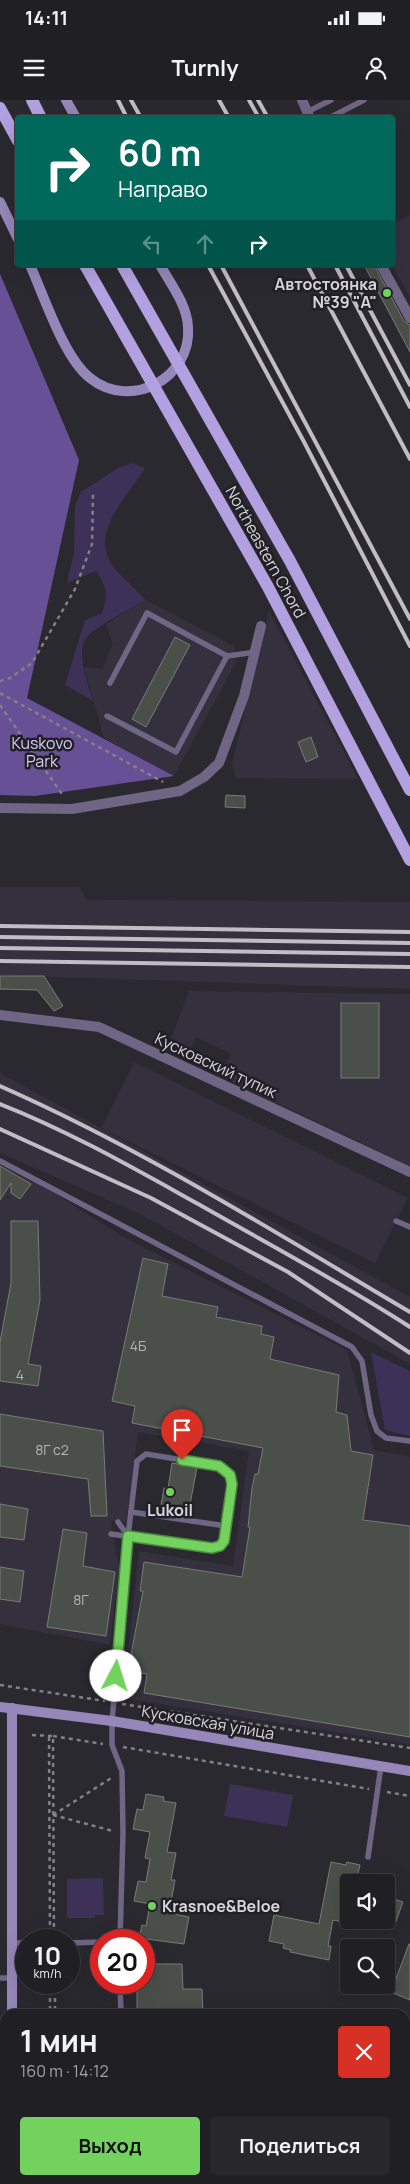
<!DOCTYPE html>
<html lang="ru">
<meta charset="utf-8">
<style>
body{margin:0;font-family:Manrope,sans-serif;background:#28272c;color:#f1f3f6;height:100vh;display:flex;flex-direction:column;font-size:19px;white-space:nowrap}
*{box-sizing:border-box;margin:0}
p{font-size:16px;color:#a2a2a6}
.icon{flex:none;width:28px;height:28px;fill:none;stroke:currentColor;stroke-width:2;stroke-linecap:round;stroke-linejoin:round}
.map{position:relative;flex:1;overflow:hidden}
.side{position:absolute;left:0px;top:1909px;width:410px;height:176px;display:flex;flex-direction:column;background:#201f24;border-radius:15px 15px 0 0;box-shadow:0 5px 20px #0002,0 0 0 1px #3d3d41}
.side>*{flex:none}
.top-card{position:absolute;left:15px;top:15px;width:380px;height:152px;border-radius:5px;box-shadow:0 5px 20px #0002,0 0 0 1px #3d3d41;background:#00695c;color:#fff;overflow:hidden}
.controls{position:absolute;left:340px;top:1774px;display:grid;gap:10px}
.controls a{display:grid;place-items:center;width:55px;height:55px;border-radius:5px;background:#201f24;box-shadow:0 5px 20px #0002,0 0 0 1px #3d3d41;font-size:25px}
.speed{position:absolute;left:15px;top:1829px;display:flex;gap:10px;font-size:25px;font-weight:700;text-align:center}
.speed>*{display:grid;place-content:center;width:65px;height:65px;border-radius:50%;background:#201f24;box-shadow:0 5px 20px #0002,0 0 0 1px #3d3d41;line-height:1}
.speed small{font-size:12px;font-weight:400}
.speed .limit{border:8px solid #d22;background:#fff;color:#111}
.pin{position:absolute;display:grid;place-items:center;width:42px;height:42px;color:#fff;margin:-51px -21px;border-radius:50% 50% 50% 0;rotate:-45deg;box-shadow:0 0 5px #0007}
.pin .icon{rotate:45deg}
.me{position:absolute;width:55px;margin:-28px;rotate:5deg;stroke-linejoin:round;filter:drop-shadow(0 0 4px #0008)}
.turn{display:flex;align-items:center;gap:18px;height:105px;padding:0 20px;font-size:22px}
.turn .icon{width:65px;height:65px;stroke-width:2.5}
.turn b{display:block;font-size:35px;line-height:42px}
.lanes{display:flex;align-items:center;height:48px;padding:0 20px;background:#0003;justify-content:center;gap:25px;direction:ltr}
.lanes .off{opacity:.35}
.round{display:grid;place-items:center;flex:none;width:52px;height:52px;border-radius:5px;background:#28272c}
.summary{display:flex;align-items:center;justify-content:space-between;height:85px;padding:0 20px}
h1{font-size:30px;font-weight:700;line-height:38px}
.cta{display:flex;gap:10px;margin-top:auto;padding:10px 20px}
.cta a{flex:1;height:58px;border-radius:5px;background:#72d25d;color:#111;font-size:20px;font-weight:700;line-height:58px;text-align:center}
.cta a+a{background:#28272c;color:#f1f3f6}
.status{display:flex;justify-content:space-between;align-items:center;height:35px;padding:0 25px;background:#201f24;direction:ltr}
.status svg{height:14px;fill:currentColor}
header{display:flex;justify-content:space-between;align-items:center;height:65px;padding:0 20px;background:#201f24;font-size:22px;font-weight:700}
.map>svg:first-child{display:block}
.built{fill:#34303d}
.green{fill:#3d3157}
.forest{fill:#675095}
.building{fill:#4a5049;stroke:#777d75}
.lines{fill:none;stroke-linecap:round;stroke-linejoin:round}
.path{stroke:#838187;stroke-width:2.5;stroke-dasharray:4 4;stroke-linecap:butt}
.lane{stroke:#6f6685;stroke-width:5.5}
.street{stroke:#6f6685;stroke-width:10}
.secondary{stroke:#9587b9;stroke-width:10}
.primary{stroke:#b3a0e1;stroke-width:12}
.rail{stroke:#c0bec4;stroke-width:4}
.primary-bridge{stroke:#b3a0e1;stroke-width:12}
.route-casing{stroke:#4a883c;stroke-width:12}
.route{stroke:#72d25d;stroke-width:9}
.poi-dot{fill:#72d25d;stroke:#212027;stroke-width:2}
.labels{text-anchor:middle;dominant-baseline:central;stroke-width:5;stroke-linejoin:round;paint-order:stroke}
.number-label{font-size:14px;fill:#b4b4b6}
.poi-label{font-size:16px;font-weight:bold;fill:#d8d6db;stroke:#212027;text-anchor:end}
.street-label{font-size:16px;fill:#d8d6db;stroke:#212027}
.park-label{font-size:16px;fill:#d6cbf3;stroke:#212027}
</style>
<div class="status"><b>14:11</b><svg viewBox="0 0 49 12"><path d="M0 12V9h3v3zM5 12V6h3v6zM10 12V3h3v9zM15 12V0h3v12zM26 1h20v11H26zM47 4h2v5h-2z"/></svg></div>
<header><svg class="icon" aria-label="menu" viewBox="0 0 24 24"><path d="M4 6h16M4 12h16M4 18h16"/></svg>Turnly<svg class="icon" aria-label="person" viewBox="0 0 24 24"><circle cx="12" cy="8" r="4"/><path d="M4 21q1-7 8-7t8 7"/></svg></header>
<div class="map">
<svg width="410" height="2084" viewBox="0 0 410 2084">
<rect width="100%" height="100%" fill="#2b2930"/>
<!-- built -->
<g class="built">
<polygon points="410,115 410,197 392,165 393,125"/>
<polygon points="146,500 234,546 236,562 174,676 104,638 84,567 102,569 113,544 106,524"/>
<polygon points="269,511 358,679 236,678 232,665"/>
<polygon points="0,787 79,787 87,800 410,802 410,889 0,875"/>
<polygon points="189,891 410,894 410,1066 220,976 231,954 196,937 186,958 167,950"/>
<polygon points="134,962 408,1098 375,1163 101,1028"/>
<polygon points="0,973 410,1197 410,1264 140,1114 0,1053"/>
<polygon points="0,1064 41,1085 125,1138 347,1250 374,1350 410,1357 410,1644 123,1598 139,1451 233,1466 249,1351 138,1332 126,1423 111,1421 119,1469 110,1545 0,1524"/>
</g>
<!-- green -->
<g class="green">
<path d="M132,363L145,368C130,394 93,427 109,460C116,473 136,489 146,500C133,508 86,530 83,544C79,562 88,583 93,601L65,585L85,520L102,513C108,494 107,487 96,471L67,483L74,453L75,406L81,392L118,368Z"/>
<polygon points="371,1252 410,1271 410,1336 385,1330"/>
<polygon points="230,1684 293,1695 287,1727 224,1716"/>
<polygon points="103,1778 104,1815 95,1815 95,1818 67,1818 67,1779"/>
</g>
<!-- forest -->
<polygon class="forest" points="0,174 79,360 27,598 174,676 35,696 0,695"/>
<!-- building -->
<g class="building">
<polygon points="364,165 374,165 404,221 410,225 410,252"/>
<polygon points="175,537 190,545 146,627 132,619"/>
<polygon points="311,637 318,657 306,662 298,642"/>
<polygon points="226,695 245,696 245,708 225,707"/>
<polygon points="0,876 44,876 63,906 54,911 37,890 0,889"/>
<rect x="341" y="903" width="38" height="75"/>
<polygon points="0,1066 31,1084 20,1099 11,1093 11,1083 0,1100"/>
<polygon points="11,1121 38,1121 40,1200 28,1264 41,1266 38,1286 0,1281 0,1242 11,1183"/>
<polygon points="143,1158 168,1164 162,1196 218,1207 216,1217 262,1226 261,1234 274,1237 270,1259 339,1275 336,1312 347,1315 351,1351 373,1355 363,1420 410,1426 410,1637 144,1593 147,1574 128,1571 143,1491 140,1491 144,1462 242,1477 250,1427 248,1427 252,1388 255,1374 258,1374 263,1348 132,1323 135,1306 112,1301"/>
<polygon points="0,1314 103,1331 107,1416 91,1416 88,1379 0,1366"/>
<polygon points="172,1363 197,1367 189,1410 161,1405 164,1388 168,1389"/>
<polygon points="0,1404 28,1409 24,1440 0,1437"/>
<polygon points="63,1429 87,1433 83,1466 115,1472 106,1536 47,1527"/>
<polygon points="0,1467 24,1471 20,1502 0,1499"/>
<polygon points="146,1694 164,1697 163,1701 176,1703 167,1752 176,1753 171,1780 175,1780 169,1813 189,1817 184,1844 139,1838 142,1825 146,1826 150,1804 134,1801 138,1781 146,1782 150,1759 145,1758 150,1732 133,1729 137,1709 143,1710"/>
<polygon points="331,1762 346,1765 347,1762 360,1765 356,1782 349,1782 349,1823 333,1820 328,1846 331,1846 329,1860 290,1852 291,1850 283,1848 284,1844 269,1841 274,1815 319,1824"/>
<polygon points="391,1798 403,1802 395,1824 386,1821 386,1811"/>
<polygon points="409,1844 410,1844 410,1900 391,1892"/>
<polygon points="144,1864 182,1864 183,1889 202,1889 203,1914 137,1914 137,1882 144,1882"/>
</g>
<g class="lines">
<!-- path -->
<g class="path">
<polyline points="0,581 10,578 32,563 75,489 92,444 93,394"/>
<polyline points="0,593 163,682"/>
<polyline points="0,605 64,697"/>
<polyline points="0,1585 105,1601"/>
<polyline points="122,1604 410,1648"/>
<polyline points="32,1635 53,1636 54,1840"/>
<polyline points="53,1636 103,1644"/>
<polyline points="49,1637 50,1840"/>
<polyline points="123,1647 369,1689"/>
<polyline points="387,1692 410,1696"/>
<polyline points="53,1715 113,1677"/>
<polyline points="53,1715 113,1731"/>
<polyline points="50,1882 50,1914"/>
<polyline points="55,1882 55,1914"/>
<polyline points="52,2080 52,2084"/>
<polyline points="56,2080 56,2084"/>
</g>
<!-- lane -->
<g class="lane">
<polyline points="307,12 331,0"/>
<polyline points="329,18 364,0"/>
<polyline points="110,583 147,513 227,556"/>
<polyline points="107,616 176,652 227,556 256,552"/>
<polyline points="0,1061 352,1247 362,1261 371,1315 377,1331 386,1338 410,1341"/>
<polyline points="396,1121 410,1127"/>
<polyline points="131,1412 226,1426"/>
<polyline points="118,1422 128,1436"/>
<path d="M111,1434L209,1448L220,1446C228,1438 234,1387 230,1375L219,1366L146,1354L137,1361L128,1436L112,1621V1645L122,1671L123,1733L120,1840"/>
<polyline points="368,1757 381,1666"/>
<polyline points="12,1843 26,1843"/>
<polyline points="69,1843 101,1842"/>
<polyline points="0,1878 12,1878"/>
<polyline points="120,1882 121,1914"/>
<polyline points="377,2080 390,2084"/>
<polyline points="121,2084 121,2080"/>
</g>
<!-- street -->
<g class="street">
<polyline points="302,0 310,18"/>
<polyline points="381,165 410,218"/>
<polyline points="0,708 72,709 180,691 204,677 219,663 244,596 261,526"/>
<polyline points="0,915 99,927 410,1072"/>
</g>
<!-- secondary -->
<g class="secondary">
<polyline points="66,0 76,18"/>
<polyline points="0,102 18,139"/>
<path d="M30,165C44,196 64,258 90,278C131,311 192,278 188,227C187,205 171,184 160,165"/>
<polyline points="0,1607 112,1621 410,1671"/>
<polyline points="12,1914 12,1608"/>
<polyline points="13,2080 13,2084"/>
</g>
<!-- primary -->
<g class="primary">
<polyline points="32,0 41,18"/>
<polyline points="0,8 18,41"/>
</g>
<!-- rail -->
<g class="rail">
<polyline points="118,0 127,18"/>
<polyline points="131,0 141,18"/>
<polyline points="219,0 229,18"/>
<polyline points="249,0 259,18"/>
<polyline points="258,0 268,18"/>
<polyline points="208,165 303,340 410,546"/>
<polyline points="221,165 410,519"/>
<polyline points="307,165 410,359"/>
<polyline points="335,165 410,307"/>
<polyline points="346,165 410,285"/>
<polyline points="0,826 410,832"/>
<polyline points="0,837 410,843"/>
<polyline points="0,848 410,854"/>
<polyline points="0,861 410,867"/>
<path d="M0,986C143,1049 276,1133 410,1212"/>
<path d="M0,1004C69,1031 135,1069 200,1105C270,1145 342,1183 410,1227"/>
<polyline points="0,1029 151,1098 288,1172 410,1253"/>
</g>
<!-- primary-bridge -->
<g class="primary-bridge">
<polyline points="85,165 268,487 410,760"/>
<polyline points="122,165 290,461 410,690"/>
</g>
</g>
<g class="lines">
<!-- route casing -->
<g class="route-casing">
<polyline id="route" points="116,1576 128,1436 212,1448 220,1446 224,1441 232,1384 230,1375 219,1366 182,1360"/>
</g>
<!-- route -->
<use href="#route" class="route"/>
</g>
<!-- markers -->
<g class="poi-dot">
<circle cx="387" cy="193" r="5"/>
<circle cx="170" cy="1392" r="5"/>
<circle cx="152" cy="1806" r="5"/>
</g>
<g class="labels">
<!-- number labels -->
<g class="number-label">
<text x="138" y="1245">4Б</text>
<text x="20" y="1274">4</text>
<text x="52" y="1349">8Г с2</text>
<text x="81" y="1499">8Г</text>
</g>
<!-- poi labels -->
<g class="poi-label">
<text x="377" y="184">Автостоянка<tspan x="377" dy="18">№39 "А"</tspan></text>
<text x="170" y="1410" text-anchor="middle">Lukoil</text>
<text x="162" y="1806" text-anchor="start">Krasnoe&amp;Beloe</text>
</g>
<!-- street labels -->
<g class="street-label">
<text transform="translate(266 452) rotate(61)">Northeastern Chord</text>
<text transform="translate(216 965) rotate(25)">Кусковский тупик</text>
<text transform="translate(208 1622) rotate(10)">Кусковская улица</text>
</g>
<!-- park labels -->
<g class="park-label">
<text x="42" y="643">Kuskovo<tspan x="42" dy="18">Park</tspan></text>
</g>
</g>
</svg>
<div class="controls">
<a><svg class="icon" aria-label="sound" viewBox="0 0 24 24"><path d="M4 9h4l5-4v14l-5-4H4zM17 9q2 3 0 6"/></svg></a>
<a><svg class="icon" aria-label="search" viewBox="0 0 24 24"><circle cx="10" cy="10" r="6"/><path d="M15 15l6 6"/></svg></a>
</div>
<div class="speed"><div>10<small>km/h</small></div><div class="limit">20</div></div>
<div class="pin" style="left:182px;top:1360px;background:#d93025"><svg class="icon" aria-label="arrive" viewBox="0 0 24 24"><path d="M6 21V4h12l-3 4 3 4H6"/></svg></div>
<svg class="me" style="left:116px;top:1576px" viewBox="-20 -20 40 40"><circle r="19" fill="#fff"/><path d="M0-13L10 11 0 6-10 11z" fill="#72d25d"/></svg>
<div class="top-card">
<div class="turn"><svg class="icon" aria-label="right" viewBox="0 0 24 24"><path d="M7 20v-9h11M14 6l5 5-5 5"/></svg><div><b>60 m</b>Направо</div></div>
<div class="lanes"><svg class="icon off" aria-label="left" viewBox="0 0 24 24"><path d="M17 20v-9H6M10 6l-5 5 5 5"/></svg><svg class="icon off" aria-label="ahead" viewBox="0 0 24 24"><path d="M12 20V5M6 11l6-6 6 6"/></svg><svg class="icon" aria-label="right" viewBox="0 0 24 24"><path d="M7 20v-9h11M14 6l5 5-5 5"/></svg></div>
</div>
<section class="side">
<div class="summary"><div><h1>1 мин</h1><p>160 m · 14:12</p></div><a class="round" style="background:#d93025;color:#fff"><svg class="icon" aria-label="close" viewBox="0 0 24 24"><path d="M6 6l12 12M18 6L6 18"/></svg></a></div>
<div class="cta"><a>Выход</a><a>Поделиться</a></div>
</section>
</div>
